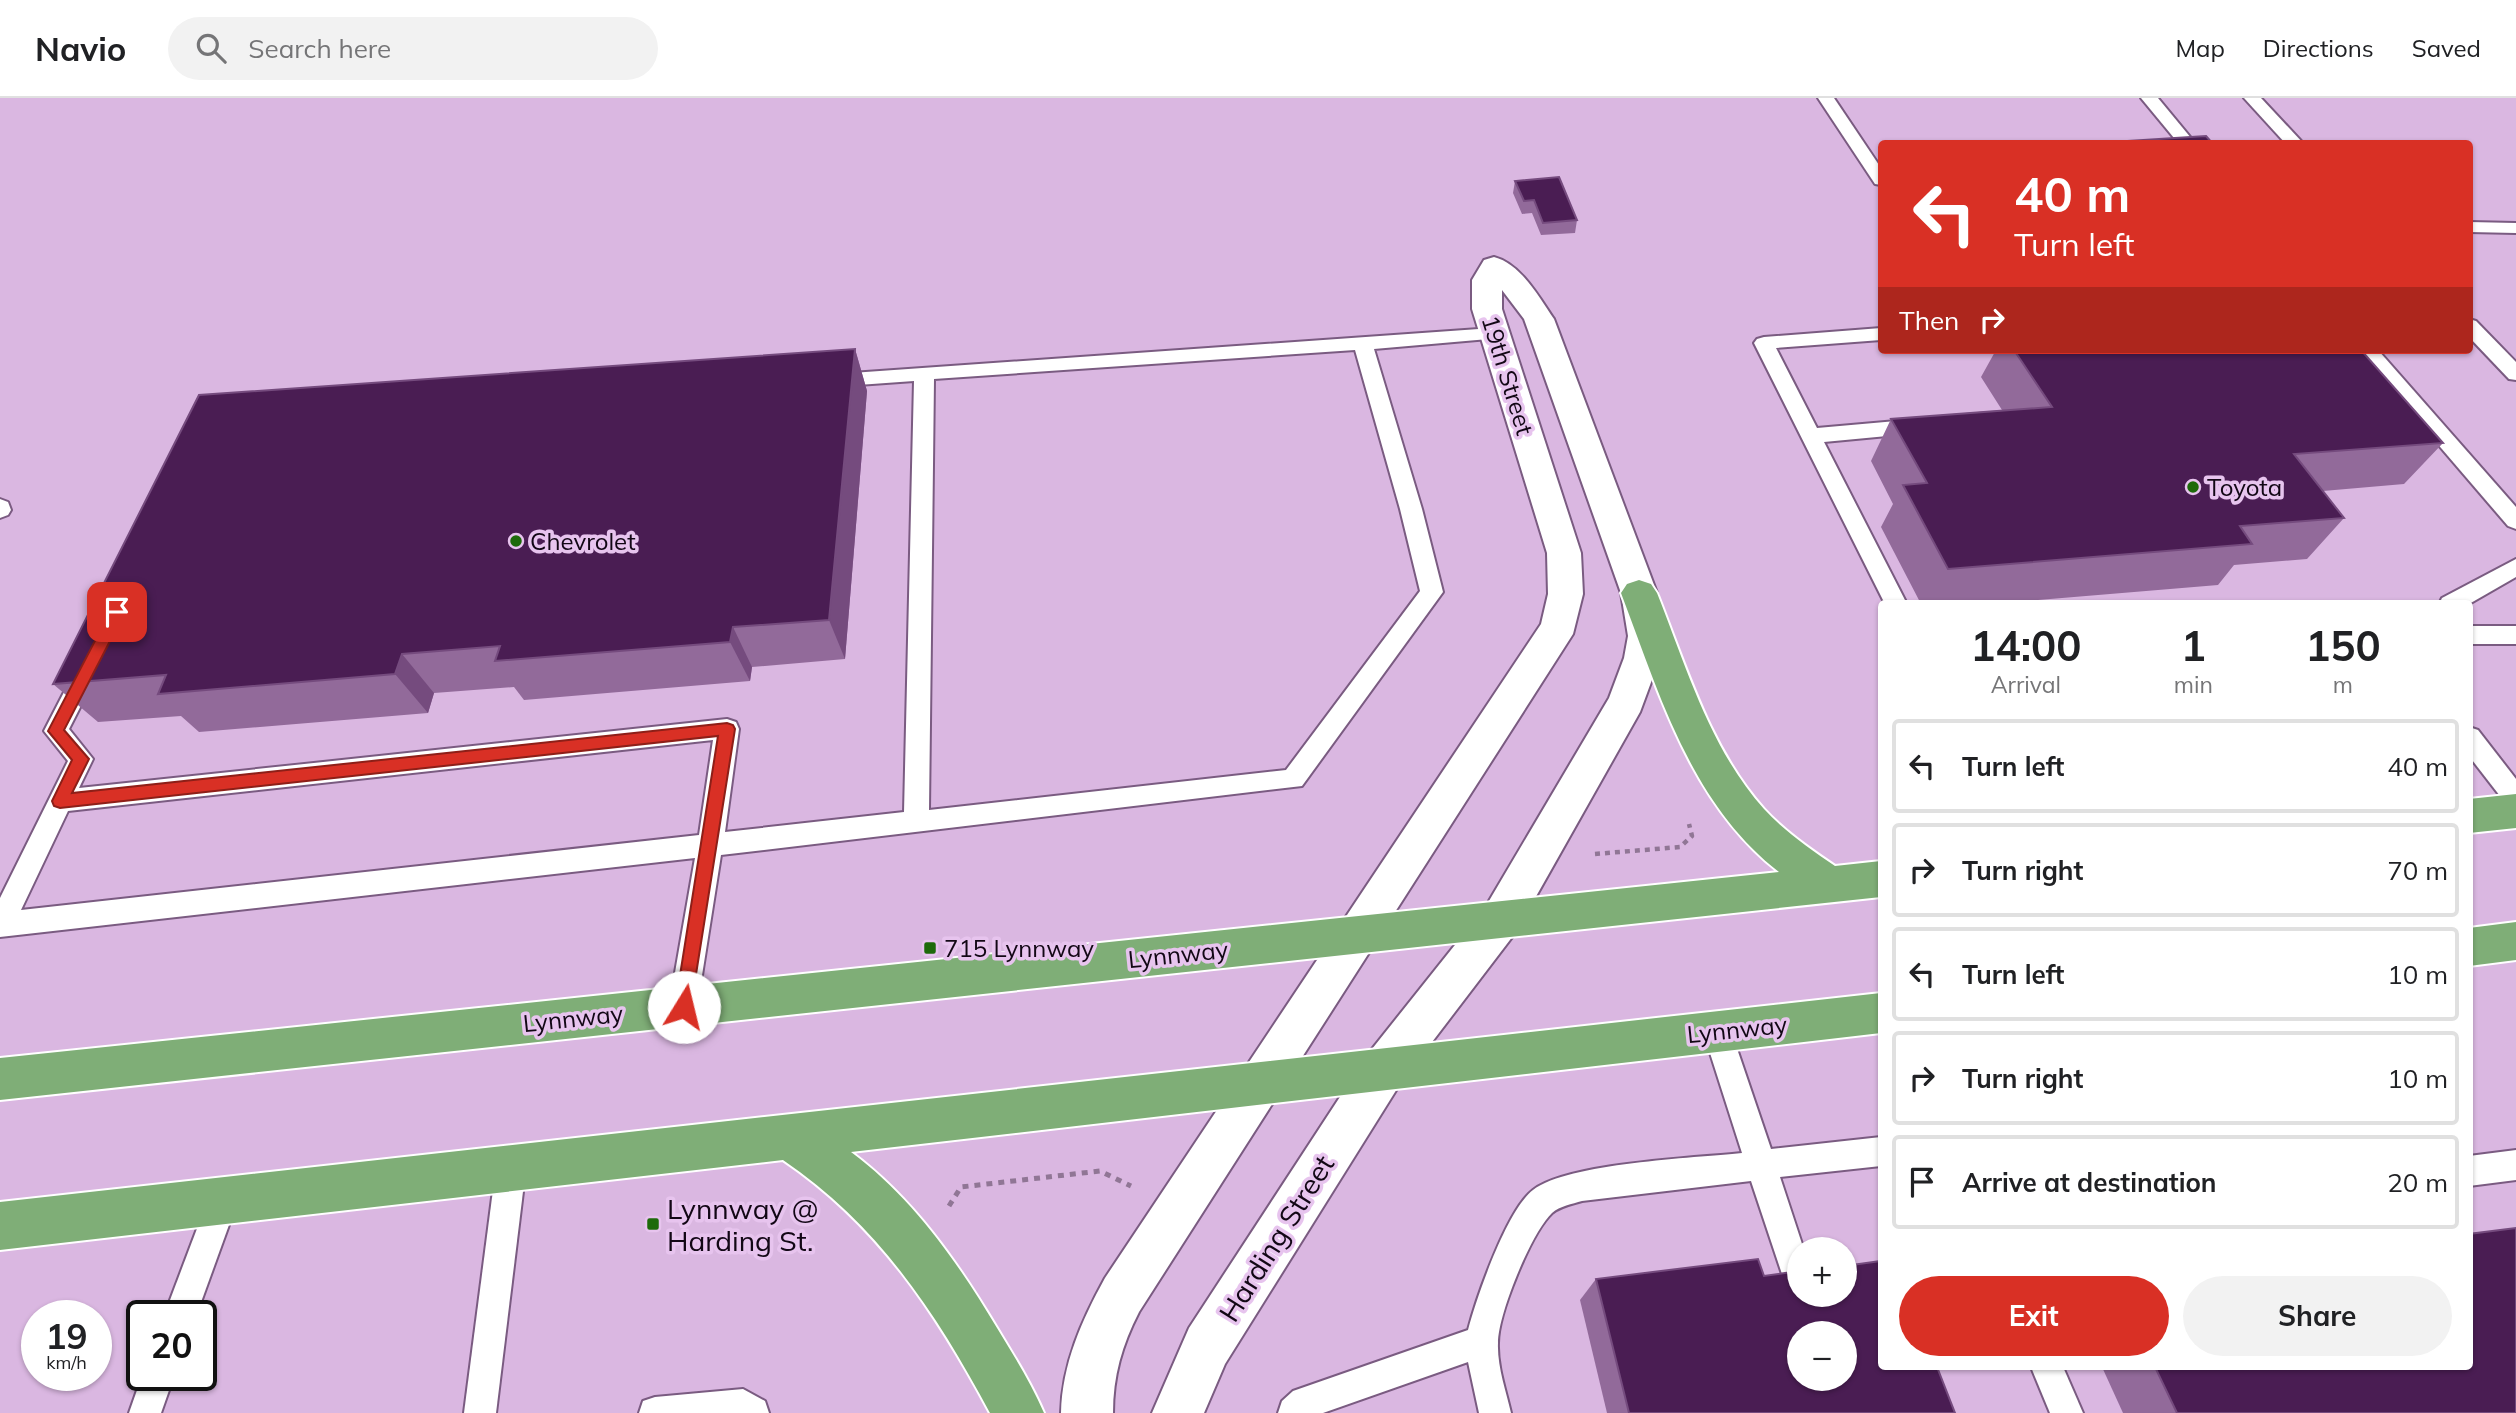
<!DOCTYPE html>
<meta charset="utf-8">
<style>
body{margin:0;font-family:Mulish,sans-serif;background:#f2f2f2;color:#202124;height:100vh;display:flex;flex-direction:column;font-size:26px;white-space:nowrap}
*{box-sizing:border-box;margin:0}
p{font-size:23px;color:#757577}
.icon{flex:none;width:38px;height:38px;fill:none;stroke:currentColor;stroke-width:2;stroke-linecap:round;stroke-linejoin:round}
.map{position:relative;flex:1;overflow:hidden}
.details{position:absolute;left:1878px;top:502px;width:595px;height:770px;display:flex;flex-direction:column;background:#fff;border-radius:7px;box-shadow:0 2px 5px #0004}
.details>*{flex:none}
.hud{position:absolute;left:1878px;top:42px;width:595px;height:214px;border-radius:7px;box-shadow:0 2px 5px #0004;background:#d93025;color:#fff;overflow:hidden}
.fabs{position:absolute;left:1787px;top:1139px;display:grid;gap:14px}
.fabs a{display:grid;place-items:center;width:70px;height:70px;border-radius:50%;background:#fff;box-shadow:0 2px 5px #0004;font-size:35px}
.speed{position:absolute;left:21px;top:1202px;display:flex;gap:14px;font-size:35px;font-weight:700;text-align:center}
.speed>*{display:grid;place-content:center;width:91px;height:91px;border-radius:50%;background:#fff;box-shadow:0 2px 5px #0004;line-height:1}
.speed small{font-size:18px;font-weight:400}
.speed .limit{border:4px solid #111;border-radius:10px;background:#fff;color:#111}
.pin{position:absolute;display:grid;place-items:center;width:60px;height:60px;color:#fff;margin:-30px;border-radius:14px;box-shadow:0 4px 10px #0006}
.me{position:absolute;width:77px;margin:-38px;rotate:9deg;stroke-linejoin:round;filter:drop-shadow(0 0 5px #0008)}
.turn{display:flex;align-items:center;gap:24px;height:147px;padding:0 21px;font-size:32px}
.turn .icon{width:91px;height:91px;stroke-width:2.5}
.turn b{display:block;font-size:49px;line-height:60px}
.then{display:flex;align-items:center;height:66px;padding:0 21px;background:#0003;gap:14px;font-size:26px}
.eta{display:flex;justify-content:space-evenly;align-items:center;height:119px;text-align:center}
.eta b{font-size:42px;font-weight:700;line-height:49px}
.primary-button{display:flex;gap:14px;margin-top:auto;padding:14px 21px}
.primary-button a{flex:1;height:80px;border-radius:42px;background:#d93025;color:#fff;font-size:28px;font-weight:700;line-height:80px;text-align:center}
.primary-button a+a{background:#f2f2f2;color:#202124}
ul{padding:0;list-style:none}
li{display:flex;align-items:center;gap:21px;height:94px;margin:0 14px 10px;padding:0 7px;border:4px solid #e0e0e0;border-radius:7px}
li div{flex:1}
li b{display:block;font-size:26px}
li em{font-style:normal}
header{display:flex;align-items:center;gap:42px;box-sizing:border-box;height:98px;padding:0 35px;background:#fff;border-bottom:2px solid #e0e0e0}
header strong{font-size:33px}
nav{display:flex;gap:38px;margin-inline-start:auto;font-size:24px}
.search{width:490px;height:63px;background:#f2f2f2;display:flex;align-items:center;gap:18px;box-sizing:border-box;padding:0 24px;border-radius:38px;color:#757577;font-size:26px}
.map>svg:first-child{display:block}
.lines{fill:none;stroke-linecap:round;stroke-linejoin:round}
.lane-casing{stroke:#7a5b81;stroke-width:4}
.street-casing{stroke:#7a5b81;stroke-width:4}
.highway-casing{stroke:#fff;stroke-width:4}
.path-far1{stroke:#907695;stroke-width:4.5;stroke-dasharray:5 5;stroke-linecap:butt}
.path{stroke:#907695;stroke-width:5;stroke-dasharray:6 6;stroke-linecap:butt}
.lane{fill:#fff;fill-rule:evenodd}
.street{fill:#fff;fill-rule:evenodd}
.highway{fill:#7fae77;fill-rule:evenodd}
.wall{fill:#926a9a}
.shaded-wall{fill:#754b7e}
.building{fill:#4a1d53;stroke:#754b7e;stroke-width:2;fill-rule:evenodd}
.route{fill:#d93025;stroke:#8d1f18;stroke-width:2}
.poi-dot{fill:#1d6a0a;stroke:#e7c4ee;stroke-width:2.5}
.labels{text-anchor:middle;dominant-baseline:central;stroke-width:7;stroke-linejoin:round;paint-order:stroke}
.street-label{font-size:24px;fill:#120715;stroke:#e7c4ee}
.poi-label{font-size:24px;fill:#120715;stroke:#e7c4ee;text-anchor:start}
.near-poi-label{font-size:28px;fill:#120715;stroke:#e7c4ee;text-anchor:start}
.near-street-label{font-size:28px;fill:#120715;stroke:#e7c4ee}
</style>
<header>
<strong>Navio</strong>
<div class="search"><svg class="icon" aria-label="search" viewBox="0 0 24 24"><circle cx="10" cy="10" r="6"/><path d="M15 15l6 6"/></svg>Search here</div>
<nav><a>Map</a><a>Directions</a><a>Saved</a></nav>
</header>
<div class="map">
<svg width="2516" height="1315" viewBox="0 0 2516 1315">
<rect width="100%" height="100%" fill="#dab7e1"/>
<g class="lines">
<!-- lane casing -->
<g class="lane-casing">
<g id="lane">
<polygon points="1818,0 1834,0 1881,70 1881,87 1875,86"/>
<polygon points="2141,0 2158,0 2196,46 2179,46"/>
<polygon points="2244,0 2261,0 2304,46 2286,46"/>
<polygon points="2469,124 2516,125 2516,135 2469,134"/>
<polygon points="2469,221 2476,223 2516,264 2516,282 2509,281 2469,239"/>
<path d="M1493,230L1500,232L1503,236L1500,240L1374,251L1422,411L1443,494L1302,688L721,757L697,909L693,918L683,922L673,918L669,909L695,760L0,839V800L68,663L44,633L78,567L86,565L94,567L98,574L69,631L93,661L79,690L727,621L736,624L739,631L725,734L904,714L914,283L830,289L823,287L820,282L823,277ZM1355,252L1400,411L1420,493L1286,672L929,712L934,281ZM713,642L699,737L21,812L68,713Z"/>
<polygon points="1881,230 1881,242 1776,250 1817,330 1919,321 1926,323 1929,328 1926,333 1919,335 1824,344 1907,506 1885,506 1754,245 1757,241 1764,239"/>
<polygon points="2357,252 2378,252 2516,409 2516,431 2508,428"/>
<polygon points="0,401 8,404 11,412 8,417 0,420"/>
<polygon points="2516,461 2516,479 2469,506 2439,506 2442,500"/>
<rect x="2469" y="528" width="47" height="18"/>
<polygon points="2469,629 2478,632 2516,681 2516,710 2507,707 2469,658"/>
<path d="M1717,920L1727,924L1731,933L1771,1051L1881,1039V1068L1780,1079L1804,1152H1799V1197H1803L1799,1199L1788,1194L1751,1083L1582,1103C1572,1106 1560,1108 1552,1115C1531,1135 1498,1216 1498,1245C1497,1268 1506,1293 1511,1315H1479L1468,1264L1323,1315H1278L1282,1303L1293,1293L1468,1232C1477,1198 1507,1112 1533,1092C1568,1065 1694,1060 1742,1055L1703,933L1707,924Z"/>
<polygon points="2516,1052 2516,1082 2469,1088 2469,1058"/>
<polygon points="511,1054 521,1059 526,1069 496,1315 464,1315 496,1069 501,1059"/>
<polygon points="223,1087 234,1091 238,1102 196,1218 164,1218 212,1091"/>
<polygon points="2031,1269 2063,1269 2083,1315 2050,1315"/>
<polygon points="142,1278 174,1278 161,1315 129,1315"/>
<polygon points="743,1291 765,1303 769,1315 639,1315 643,1303 655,1299"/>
</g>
</g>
<!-- street casing -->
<g class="street-casing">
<path id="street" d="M1494,159C1521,166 1539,199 1554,221L1657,495L1664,538L1660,560L1640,614L1516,834L1400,986L1225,1266L1204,1315H1152L1189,1230L1368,956L1486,808L1609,600L1624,560L1628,538L1621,495L1524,221L1502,192V211L1581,455L1583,496L1573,536L1139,1214C1122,1247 1113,1278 1113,1315H1061C1062,1266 1082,1222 1105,1180L1541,526L1548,496L1547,455L1472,211V182L1484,162Z"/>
</g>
<!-- highway casing -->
<g class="highway-casing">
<g id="highway">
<path d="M1639,482L1651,486L1657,495C1686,568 1710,651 1764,711C1784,733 1810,751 1835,768L1881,763V799L0,1002V960L1779,774C1691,706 1659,595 1621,495L1627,486Z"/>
<polygon points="2516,696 2516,730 2469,735 2469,701"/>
<polygon points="2516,824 2516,862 2469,868 2469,830"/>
<path d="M1881,895V935L851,1054C913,1100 958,1165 997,1230C1014,1258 1031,1285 1044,1315H990C937,1216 878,1126 783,1062L0,1152V1104Z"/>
</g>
</g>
<!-- path-far1 -->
<polyline class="path-far1" points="1595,756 1680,749 1692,738 1689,726"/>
<!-- path -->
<polyline class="path" points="949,1108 961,1089 1100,1073 1131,1088"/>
<!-- lane -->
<use href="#lane" class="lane"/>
<!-- street -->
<use href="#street" class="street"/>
<!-- highway -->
<use href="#highway" class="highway"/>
</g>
<!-- wall -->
<g class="wall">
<polygon points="1515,83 1577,122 1575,135 1541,137 1532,115 1522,116 1513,95"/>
<polygon points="855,251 867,293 845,561 752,569 750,583 524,602 514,589 434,595 428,615 199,634 181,618 98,624 53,586"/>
<polygon points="1996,252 2361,252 2443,345 2404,386 2323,393 2344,420 2307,461 2234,467 2218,487 1989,506 1921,506 1881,429 1893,406 1871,363 1891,321 2002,312 1981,279"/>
<polygon points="1764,1178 1955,1315 1607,1315 1580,1202 1596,1181"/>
<polygon points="2102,1269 2469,1269 2516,1315 2123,1315"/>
</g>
<!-- shaded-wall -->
<g class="shaded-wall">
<polygon points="855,251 867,293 845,561 829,522"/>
<polygon points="733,529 752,569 750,583 730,544"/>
<polygon points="402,556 434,595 428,615 395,576"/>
</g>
<!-- building -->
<g class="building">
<polygon points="2206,38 2213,46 2080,46"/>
<polygon points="1559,79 1577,122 1543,125 1534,102 1524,103 1515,83"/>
<polygon points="855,251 829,522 733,529 730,544 495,563 500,548 402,556 395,576 158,596 166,577 53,586 199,297"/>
<polygon points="2014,252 2361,252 2443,345 2294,356 2344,420 2240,428 2252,446 1948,471 1903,387 1927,385 1891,321 2052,309"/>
<polygon points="2516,1130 2516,1315 2177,1315 2155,1269 2469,1269 2469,1136"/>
<path d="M1758,1161L1764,1178L1799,1173V1197H1844V1168L1881,1163V1269H1937L1955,1315H1629L1596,1181ZM1799,1236H1844V1281H1799Z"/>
</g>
<!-- route -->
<polygon class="route" points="117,508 125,514 64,632 89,661 72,695 727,625 733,627 735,631 690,914 684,917 677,914 675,909 718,638 60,710 54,708 52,703 72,662 48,633 112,510"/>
<!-- markers -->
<g class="poi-dot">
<circle cx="2193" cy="389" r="7"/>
<circle cx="516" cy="443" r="7"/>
<rect x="923" y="843" width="14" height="14" rx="3.5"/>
<rect x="646" y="1119" width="14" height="14" rx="3.5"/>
</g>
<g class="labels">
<!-- street labels -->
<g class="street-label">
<text transform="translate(1508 277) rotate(73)">19th Street</text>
<text transform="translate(1178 856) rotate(-6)">Lynnway</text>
<text transform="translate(573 920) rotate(-6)">Lynnway</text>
<text transform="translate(1737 931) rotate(-6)">Lynnway</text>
</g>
<!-- poi labels -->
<g class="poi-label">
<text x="2207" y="389">Toyota</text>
<text x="530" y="443">Chevrolet</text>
<text x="944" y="850">715 Lynnway</text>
</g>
<!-- near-poi labels -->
<g class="near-poi-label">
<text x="667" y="1110">Lynnway @<tspan x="667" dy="32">Harding St.</tspan></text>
</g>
<!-- near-street labels -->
<g class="near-street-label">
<text transform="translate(1276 1140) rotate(-58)">Harding Street</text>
</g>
</g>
</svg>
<div class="fabs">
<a>+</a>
<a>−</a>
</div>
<div class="speed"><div>19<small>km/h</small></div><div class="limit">20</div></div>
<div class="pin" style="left:117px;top:514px;background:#d93025"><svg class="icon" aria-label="arrive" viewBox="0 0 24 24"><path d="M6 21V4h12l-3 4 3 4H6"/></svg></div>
<svg class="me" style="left:684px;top:909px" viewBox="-20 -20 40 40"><circle r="19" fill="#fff"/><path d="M0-13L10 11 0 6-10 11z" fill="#d93025"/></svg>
<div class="hud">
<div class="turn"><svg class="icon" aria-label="left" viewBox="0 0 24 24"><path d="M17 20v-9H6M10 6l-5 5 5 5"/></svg><div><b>40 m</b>Turn left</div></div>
<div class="then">Then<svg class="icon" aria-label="right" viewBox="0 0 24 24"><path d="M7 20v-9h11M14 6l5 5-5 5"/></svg></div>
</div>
<section class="details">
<div class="eta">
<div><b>14:00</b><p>Arrival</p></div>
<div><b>1</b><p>min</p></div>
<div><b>150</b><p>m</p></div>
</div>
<ul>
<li><svg class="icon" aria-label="left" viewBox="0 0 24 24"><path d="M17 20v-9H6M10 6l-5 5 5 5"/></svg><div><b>Turn left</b></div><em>40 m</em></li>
<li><svg class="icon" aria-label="right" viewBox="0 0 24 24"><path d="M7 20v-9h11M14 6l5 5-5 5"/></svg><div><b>Turn right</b></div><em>70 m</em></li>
<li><svg class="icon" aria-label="left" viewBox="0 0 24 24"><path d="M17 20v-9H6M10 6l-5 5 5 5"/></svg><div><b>Turn left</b></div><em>10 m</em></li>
<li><svg class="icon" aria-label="right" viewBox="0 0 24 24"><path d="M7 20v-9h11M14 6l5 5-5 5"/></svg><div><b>Turn right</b></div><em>10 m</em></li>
<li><svg class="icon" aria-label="arrive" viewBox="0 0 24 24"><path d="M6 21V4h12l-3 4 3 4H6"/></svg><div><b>Arrive at destination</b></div><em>20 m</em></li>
</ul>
<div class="primary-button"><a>Exit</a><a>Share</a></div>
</section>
</div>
